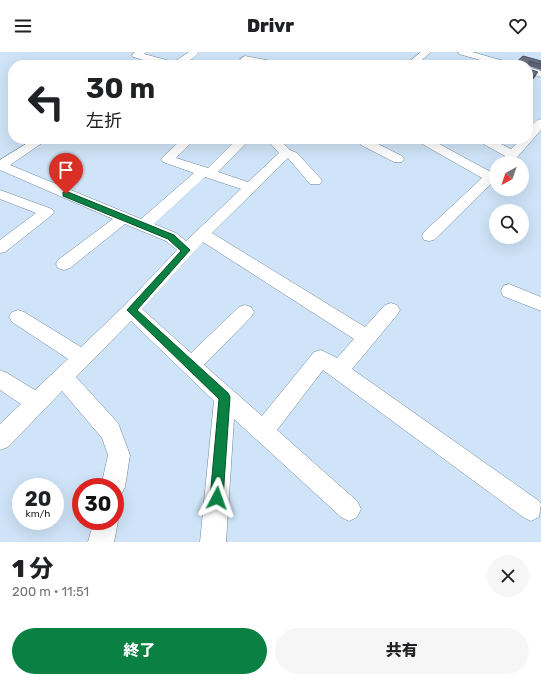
<!DOCTYPE html>
<html lang="ja">
<meta charset="utf-8">
<style>
body{margin:0;font-family:Rubik,"Noto Sans JP",sans-serif;background:#f6f6f6;color:#202124;height:100vh;display:flex;flex-direction:column;font-size:15px;white-space:nowrap}
*{box-sizing:border-box;margin:0}
p{font-size:13px;color:#757577}
.icon{flex:none;width:22px;height:22px;fill:none;stroke:currentColor;stroke-width:2;stroke-linecap:round;stroke-linejoin:round}
.map{position:relative;height:490px;overflow:hidden}
.side{display:flex;flex-direction:column;background:#fff;flex:1}
.side>*{flex:none}
.top-card{position:absolute;left:8px;top:8px;width:525px;height:84px;border-radius:16px;box-shadow:0 4px 16px #0002;background:#fff;color:#202124;overflow:hidden}
.needle{width:26px;rotate:220deg}
.fabs{position:absolute;left:489px;top:104px;display:grid;gap:8px}
.fabs a{display:grid;place-items:center;width:40px;height:40px;border-radius:50%;background:#fff;box-shadow:0 4px 16px #0002;font-size:20px}
.speed{position:absolute;left:12px;top:426px;display:flex;gap:8px;font-size:20px;font-weight:700;text-align:center}
.speed>*{display:grid;place-content:center;width:52px;height:52px;border-radius:50%;background:#fff;box-shadow:0 4px 16px #0002;line-height:1}
.speed small{font-size:10px;font-weight:400}
.speed .limit{border:6px solid #d22;background:#fff;color:#111}
.pin{position:absolute;display:grid;place-items:center;width:34px;height:34px;color:#fff;margin:-41px -17px;border-radius:50% 50% 50% 0;rotate:-45deg;box-shadow:0 0 4px #0007}
.pin .icon{rotate:45deg}
.me{position:absolute;width:44px;margin:-22px;rotate:4deg;stroke-linejoin:round;filter:drop-shadow(0 0 3px #0008)}
.turn{display:flex;align-items:center;gap:14px;height:84px;padding:0 12px;font-size:18px}
.turn .icon{width:52px;height:52px;stroke-width:2.5}
.turn b{display:block;font-size:28px;line-height:34px}
.round{display:grid;place-items:center;flex:none;width:42px;height:42px;border-radius:21px;background:#f6f6f6}
.summary{display:flex;align-items:center;justify-content:space-between;height:68px;padding:0 12px}
h1{font-size:24px;font-weight:800;line-height:30px}
.primary-button{display:flex;gap:8px;margin-top:auto;padding:8px 12px}
.primary-button a{flex:1;height:46px;border-radius:24px;background:#0b8043;color:#fff;font-size:16px;font-weight:800;line-height:46px;text-align:center}
.primary-button a+a{background:#f6f6f6;color:#202124}
header{display:flex;justify-content:space-between;align-items:center;height:52px;padding:0 12px;background:#fff;font-size:18px;font-weight:800}
.map>svg:first-child{display:block}
.lines{fill:none;stroke-linecap:round;stroke-linejoin:round}
.minor-casing{stroke:#728697;stroke-width:1}
.minor{fill:#fff;fill-rule:evenodd}
.wall{fill:#5e6275}
.shaded-wall{fill:#4c505f}
.building{fill:#6d7288;stroke:#4c505f}
.route{fill:#0b8043;stroke:#07532c}
</style>
<header><svg class="icon" aria-label="menu" viewBox="0 0 24 24"><path d="M4 6h16M4 12h16M4 18h16"/></svg>Drivr<svg class="icon" aria-label="heart" viewBox="0 0 24 24"><path d="M12 20l-8-8c-3-5 5-10 8-4 3-6 11-1 8 4z"/></svg></header>
<div class="map">
<svg width="541" height="490" viewBox="0 0 541 490">
<rect width="100%" height="100%" fill="#cfe4f8"/>
<g class="lines">
<!-- minor casing -->
<g class="minor-casing">
<g id="minor">
<path d="M135,0H146L144,2L174,10L189,0H199C181,22 156,11 133,5L132,3Z"/>
<polygon points="421,0 431,0 416,13 405,13"/>
<polygon points="458,0 472,0 511,11 513,13 498,13 459,2"/>
<polygon points="245,4 277,10 282,13 262,13 242,9 240,7"/>
<polygon points="528,15 541,19 541,25 528,21"/>
<path d="M541,67V78L512,111H499L505,104L478,89L476,87H491L511,97L521,87H528C528,79 532,69 541,67Z"/>
<path d="M34,87H48L10,113L141,167L194,121L163,110L161,107L182,87H195L176,106L208,116L237,87H250L218,120L248,130L279,101L266,87H279L290,98L297,101L320,126L322,129L320,132H310L288,106L212,181L365,275L385,253L391,251L397,253L400,258L397,263L352,317L539,449L541,452L539,465L531,469L523,465L323,318L277,378L357,449L361,457L357,465L349,469L341,465L234,367L226,490H200L214,349L131,269L76,325L118,371L130,403L125,435L121,443L115,446V435H101L108,403L102,386L62,339L8,395L0,398V372L21,352L0,338V318L7,321L35,338L68,307L12,270L9,265L12,260L18,258L24,260L81,295L125,253L177,198L166,189L125,172L70,216L64,218L58,216L56,212L58,208L113,167L0,118V108ZM205,125L241,137L186,189L176,181L154,172ZM203,190L354,287L337,306L321,298L314,300L262,364L204,313L251,265L254,260L251,255L245,253L239,255L191,301L142,257Z"/>
<polygon points="362,87 377,87 374,90 402,104 404,107 402,110 394,110 361,93 359,90"/>
<polygon points="415,87 430,87 489,119 496,115 496,126 495,128 434,188 429,189 424,188 422,184 424,180 482,126 417,89"/>
<polygon points="0,138 52,157 54,160 52,163 5,200 0,201 0,188 36,161 0,147"/>
<polygon points="509,232 541,245 541,259 503,244 501,239 503,234"/>
<polygon points="115,461 118,469 114,490 88,490 94,469 115,469"/>
</g>
</g>
<!-- minor -->
<use href="#minor" class="minor"/>
</g>
<!-- wall -->
<polygon class="wall" points="523,4 541,9 541,18 529,14 529,17 535,25 528,33"/>
<!-- shaded-wall -->
<polygon class="shaded-wall" points="538,20 535,25 528,33 528,30"/>
<!-- building -->
<polygon class="building" points="523,4 541,9 541,12 529,9 529,17 538,20 528,30 528,13 513,13"/>
<!-- route -->
<polygon class="route" points="63,140 68,140 174,183 190,198 137,258 228,341 230,345 223,446 221,451 217,453 212,451 210,446 219,347 127,258 181,199 168,187 63,144"/>
</svg>
<div class="fabs">
<a><svg class="needle" viewBox="-14 -14 28 28"><path d="M0-13l5 13h-10z" fill="#e53935"/><path d="M0 13l5-13h-10z" fill="#757577"/></svg></a>
<a><svg class="icon" aria-label="search" viewBox="0 0 24 24"><circle cx="10" cy="10" r="6"/><path d="M15 15l6 6"/></svg></a>
</div>
<div class="speed"><div>20<small>km/h</small></div><div class="limit">30</div></div>
<div class="pin" style="left:66px;top:142px;background:#d93025"><svg class="icon" aria-label="arrive" viewBox="0 0 24 24"><path d="M6 21V4h12l-3 4 3 4H6"/></svg></div>
<svg class="me" style="left:217px;top:446px" viewBox="-20 -20 40 40"><path d="M0-17L14 15 0 8-14 15z" fill="#0b8043" stroke="#fff" stroke-width="4"/></svg>
<div class="top-card">
<div class="turn"><svg class="icon" aria-label="left" viewBox="0 0 24 24"><path d="M17 20v-9H6M10 6l-5 5 5 5"/></svg><div><b>30 m</b>左折</div></div>
</div>
</div>
<section class="side">
<div class="summary"><div><h1>1 分</h1><p>200 m · 11:51</p></div><a class="round"><svg class="icon" aria-label="close" viewBox="0 0 24 24"><path d="M6 6l12 12M18 6L6 18"/></svg></a></div>
<div class="primary-button"><a>終了</a><a>共有</a></div>
</section>
